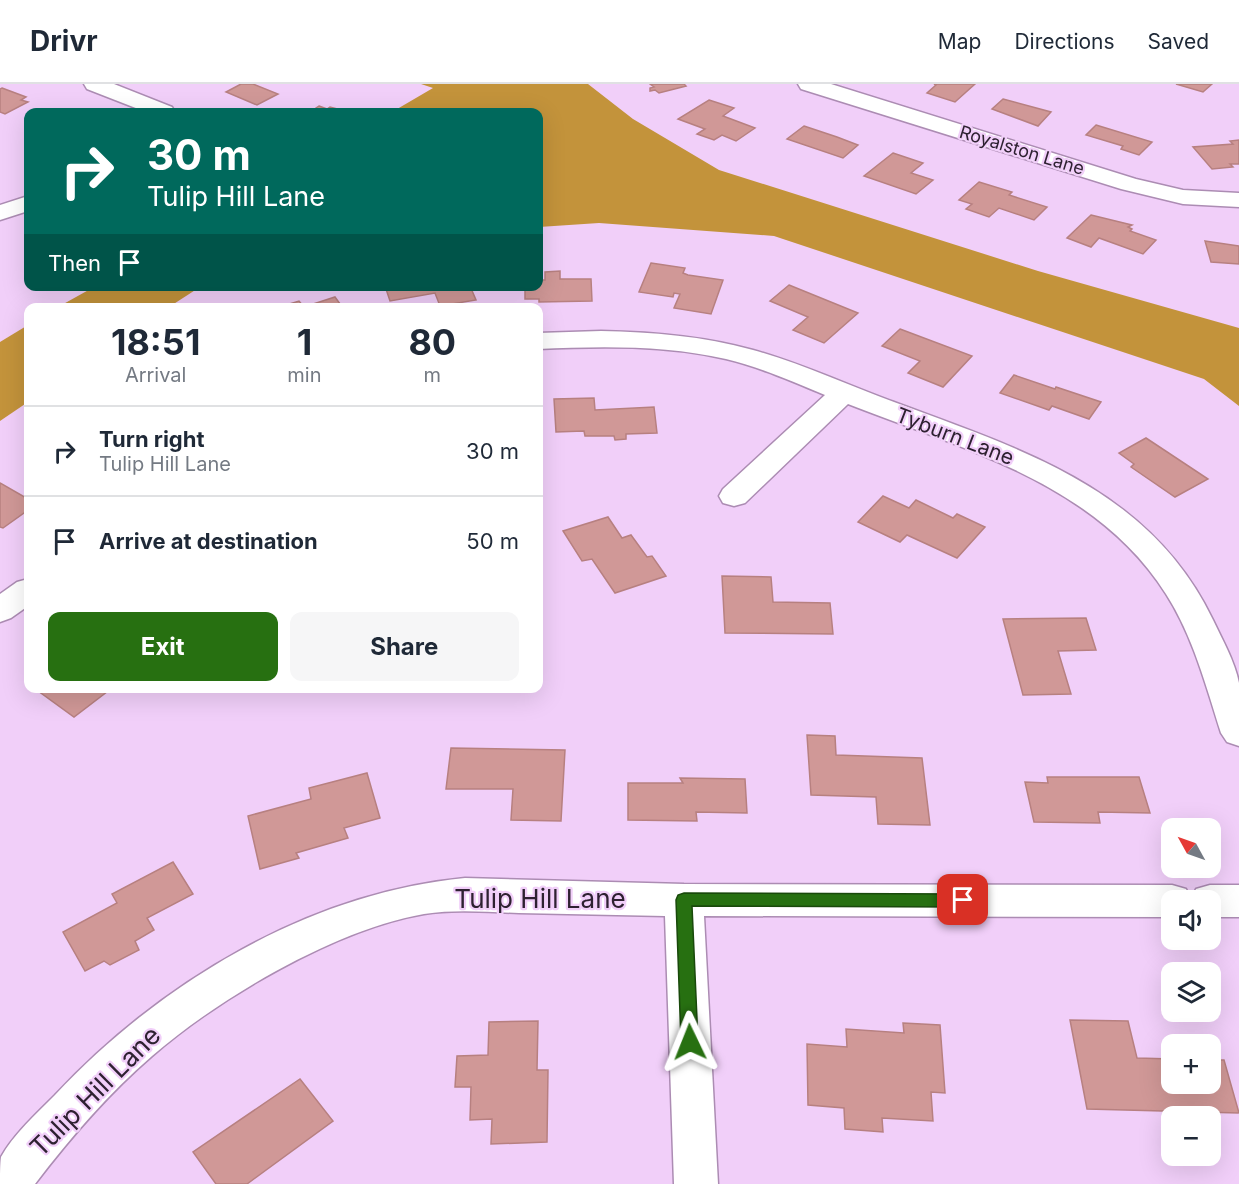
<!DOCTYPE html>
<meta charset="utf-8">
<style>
body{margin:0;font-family:Inter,sans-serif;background:#f6f6f7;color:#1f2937;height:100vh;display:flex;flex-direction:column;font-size:22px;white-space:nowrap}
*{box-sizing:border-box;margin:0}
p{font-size:20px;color:#747a83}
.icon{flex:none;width:33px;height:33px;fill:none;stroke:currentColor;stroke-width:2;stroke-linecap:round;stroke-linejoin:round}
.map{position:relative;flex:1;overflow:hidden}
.drawer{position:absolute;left:24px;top:219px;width:519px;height:390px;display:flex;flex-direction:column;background:#fff;border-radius:12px;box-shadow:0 6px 24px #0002}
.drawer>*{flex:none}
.banner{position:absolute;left:24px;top:24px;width:519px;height:183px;border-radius:12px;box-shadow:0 6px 24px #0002;background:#00695c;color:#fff;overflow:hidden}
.needle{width:39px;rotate:310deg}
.tools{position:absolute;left:1161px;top:734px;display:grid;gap:12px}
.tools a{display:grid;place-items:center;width:60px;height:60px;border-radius:12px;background:#fff;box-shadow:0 6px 24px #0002;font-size:30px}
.pin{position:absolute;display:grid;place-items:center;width:51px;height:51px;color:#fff;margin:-26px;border-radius:12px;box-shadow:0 3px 9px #0006}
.me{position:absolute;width:66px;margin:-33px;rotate:358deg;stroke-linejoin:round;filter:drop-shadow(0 0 4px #0008)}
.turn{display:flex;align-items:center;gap:21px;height:126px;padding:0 24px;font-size:27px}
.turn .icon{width:78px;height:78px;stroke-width:2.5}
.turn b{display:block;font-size:42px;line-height:51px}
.then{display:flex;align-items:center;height:57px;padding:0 24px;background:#0003;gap:12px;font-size:22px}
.eta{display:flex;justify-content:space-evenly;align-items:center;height:102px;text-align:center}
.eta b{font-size:36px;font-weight:700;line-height:42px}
.button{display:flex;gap:12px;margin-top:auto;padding:12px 24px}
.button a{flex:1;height:69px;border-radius:12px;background:#277011;color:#fff;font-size:24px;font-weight:700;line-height:69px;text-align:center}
.button a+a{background:#f6f6f7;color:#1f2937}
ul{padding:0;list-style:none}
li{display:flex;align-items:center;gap:18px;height:90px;padding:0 24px;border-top:2px solid #e0e1e3}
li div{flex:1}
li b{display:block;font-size:22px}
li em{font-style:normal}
header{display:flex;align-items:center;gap:36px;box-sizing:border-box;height:84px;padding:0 30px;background:#fff;border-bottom:2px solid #e0e1e3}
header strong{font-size:28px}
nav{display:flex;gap:33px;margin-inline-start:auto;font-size:21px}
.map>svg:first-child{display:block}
.forest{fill:#c3933b}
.building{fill:#d09897;stroke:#b78080;stroke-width:1.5}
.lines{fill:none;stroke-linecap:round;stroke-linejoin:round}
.minor-casing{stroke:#ac8cb3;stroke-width:3}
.minor{fill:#fff;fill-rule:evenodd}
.route{fill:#277011;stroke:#19490b;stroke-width:1.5}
.labels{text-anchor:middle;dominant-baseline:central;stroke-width:4.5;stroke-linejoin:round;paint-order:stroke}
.far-street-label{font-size:18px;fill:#2e2131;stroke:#f1cff9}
.street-label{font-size:21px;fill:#2e2131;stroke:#f1cff9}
.near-street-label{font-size:26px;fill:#2e2131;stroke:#f1cff9}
</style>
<header>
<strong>Drivr</strong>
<nav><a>Map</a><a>Directions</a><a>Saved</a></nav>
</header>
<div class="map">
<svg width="1239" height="1100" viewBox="0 0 1239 1100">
<rect width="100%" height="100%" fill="#f1cff9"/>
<!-- forest -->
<g class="forest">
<polygon points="421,0 588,0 633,35 719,86 1038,187 1239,244 1239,322 1204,295 774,152 599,139 539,143 538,28 392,28 433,4"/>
<polygon points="94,203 94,202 200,203 169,223 58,223"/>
<polygon points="28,241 28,318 0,337 0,258"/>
</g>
<!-- building -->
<g class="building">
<polygon points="241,0 253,0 278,10 257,21 226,8"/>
<polygon points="650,0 684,0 686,2 659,9 655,6 650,7 650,4 654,3"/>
<polygon points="934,0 975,0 955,18 927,9 936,1"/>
<polygon points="1176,0 1212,0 1203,8"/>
<polygon points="2,4 26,13 21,16 28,18 5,30 0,28 0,5"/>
<polygon points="1003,15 1051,28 1038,42 992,25"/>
<polygon points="709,16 734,24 723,32 755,44 736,57 722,51 714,56 697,50 705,45 678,35"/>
<polygon points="319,22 327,25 330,23 349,28 310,28"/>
<polygon points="1096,41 1152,58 1139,71 1121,65 1123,62 1086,51"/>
<polygon points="804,42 837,53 858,61 843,74 787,55"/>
<polygon points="1239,56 1239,80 1230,80 1233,83 1212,85 1193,63 1233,60 1230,57"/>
<polygon points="893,69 923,79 911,89 933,96 916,110 864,92"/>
<polygon points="979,98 1012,108 1009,111 1047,123 1034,136 999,124 989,133 966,125 972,120 959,116"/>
<polygon points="1091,131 1132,141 1128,143 1132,145 1130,147 1156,156 1143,170 1099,154 1091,163 1067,154"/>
<polygon points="1205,157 1239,162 1239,180 1211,178"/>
<polygon points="651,179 685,184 683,189 688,191 723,196 711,230 674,224 680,210 674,209 673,213 639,208"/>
<polygon points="560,187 560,195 591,195 592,217 539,218 539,215 525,215 525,202 538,202 538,196 545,196 545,188"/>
<polygon points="789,201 858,229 824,259 793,246 808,233 770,217"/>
<polygon points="385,202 470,202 476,216 440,222 435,209 390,217"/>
<polygon points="335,213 343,224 276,224 299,217 304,223"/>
<polygon points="900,245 972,272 943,303 908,289 920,277 882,262"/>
<polygon points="1014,291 1055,305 1056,303 1101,318 1089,335 1052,322 1049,326 1000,309"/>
<polygon points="594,314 595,326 654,323 657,349 626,350 626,355 615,356 614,352 585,352 584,347 556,348 554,315"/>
<polygon points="1146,354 1208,395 1175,413 1131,383 1134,380 1119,369"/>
<polygon points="0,399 28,415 28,426 3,444 0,443"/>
<polygon points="883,412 909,424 916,416 953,434 957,430 985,443 957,474 907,451 900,458 858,438"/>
<polygon points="608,433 622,454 631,451 647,473 652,472 666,492 615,509 592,475 582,477 563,447"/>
<polygon points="722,492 771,493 773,518 830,519 833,550 725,549"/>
<polygon points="1086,534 1096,566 1058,567 1071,610 1023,611 1003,535"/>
<polygon points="34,604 112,604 74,633"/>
<polygon points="807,651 835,652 836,671 922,674 930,741 878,740 876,713 811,711"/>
<polygon points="451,664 565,666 561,737 511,736 513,705 446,705"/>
<polygon points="367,689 380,734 344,744 348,754 296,769 299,774 260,785 248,732 311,715 309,704"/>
<polygon points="1047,693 1139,693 1150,729 1098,728 1100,739 1034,738 1025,698 1048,699"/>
<polygon points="680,694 745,695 747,729 696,728 697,737 628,736 628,699 683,699"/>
<polygon points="173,778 193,810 147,834 154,846 135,857 139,866 110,881 104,877 85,887 63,848 117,819 112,810"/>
<polygon points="1070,936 1128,937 1137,974 1172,975 1172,999 1210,999 1210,976 1224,976 1239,1029 1087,1025"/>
<polygon points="538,937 537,986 548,986 547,1058 491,1060 492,1035 470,1036 471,1003 455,1003 457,972 488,971 489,938"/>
<polygon points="903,939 940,941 945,1009 931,1008 933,1037 882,1034 883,1048 845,1045 844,1024 808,1021 807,960 847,963 846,945 904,949"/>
<polygon points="300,995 333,1037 247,1100 216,1100 193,1068"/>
</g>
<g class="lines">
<!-- minor casing -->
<g class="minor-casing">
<g id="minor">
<polygon points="84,0 114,0 172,23 175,28 146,28 87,5"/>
<polygon points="798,0 831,0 1136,95 1183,106 1239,109 1239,123 1183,120 1121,105 801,5"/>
<polygon points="28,112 28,127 0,136 0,121"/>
<path d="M601,247C653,248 703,252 753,266C801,279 847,301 894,318C1020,365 1150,404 1213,536C1222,555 1235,578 1239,599C1239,618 1239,642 1239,662L1227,658L1221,649C1206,602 1193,552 1166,510C1096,399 963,365 848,320L745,419L734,422L723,419L719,412L723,405L825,311C793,298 760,283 726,275C665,261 601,262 538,265V249Z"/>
<polygon points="28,495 28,522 11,534 0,538 0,510 17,498"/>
<path d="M465,794L684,800L1172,801L1186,805L1191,816H1172V833L704,832L718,1100H674L665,832C617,831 568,830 519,829C487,828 456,825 424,830C336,845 219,914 152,972C108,1010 70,1054 35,1100H0C0,1092 0,1080 1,1073C13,1051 37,1029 55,1011C161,898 309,809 465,794Z"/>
<polygon points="1210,801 1239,801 1239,833 1210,833 1210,816 1191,816 1196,805"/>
</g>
</g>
<!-- minor -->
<use href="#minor" class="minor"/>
</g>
<!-- route -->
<polygon class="route" points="684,809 963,810 968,812 971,816 968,821 963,823 692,822 698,958 696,963 690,966 684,963 681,958 676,816 678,811"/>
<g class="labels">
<!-- far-street labels -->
<g class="far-street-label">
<text transform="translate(1022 66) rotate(17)">Royalston Lane</text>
</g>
<!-- street labels -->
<g class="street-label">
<text transform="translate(955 352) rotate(21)">Tyburn Lane</text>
</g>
<!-- near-street labels -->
<g class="near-street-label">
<text x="540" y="814">Tulip Hill Lane</text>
<text transform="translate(95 1007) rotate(-45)">Tulip Hill Lane</text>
</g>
</g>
</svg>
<div class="tools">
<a><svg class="needle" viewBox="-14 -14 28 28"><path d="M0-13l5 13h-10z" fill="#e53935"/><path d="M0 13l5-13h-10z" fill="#747a83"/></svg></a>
<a><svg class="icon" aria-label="sound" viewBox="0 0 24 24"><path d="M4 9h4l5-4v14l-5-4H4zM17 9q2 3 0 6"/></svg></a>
<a><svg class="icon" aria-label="layers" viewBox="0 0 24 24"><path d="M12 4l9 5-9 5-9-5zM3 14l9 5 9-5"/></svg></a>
<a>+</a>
<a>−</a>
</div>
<div class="pin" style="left:963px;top:816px;background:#d93025"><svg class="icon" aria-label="arrive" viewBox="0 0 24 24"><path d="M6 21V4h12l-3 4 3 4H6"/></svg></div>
<svg class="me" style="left:690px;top:958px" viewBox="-20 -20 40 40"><path d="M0-17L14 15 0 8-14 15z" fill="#277011" stroke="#fff" stroke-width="4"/></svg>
<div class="banner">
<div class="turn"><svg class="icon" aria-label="right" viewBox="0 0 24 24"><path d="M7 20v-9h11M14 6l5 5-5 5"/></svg><div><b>30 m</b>Tulip Hill Lane</div></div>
<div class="then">Then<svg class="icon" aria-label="arrive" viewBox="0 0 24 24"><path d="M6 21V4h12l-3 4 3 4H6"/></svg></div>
</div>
<section class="drawer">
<div class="eta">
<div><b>18:51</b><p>Arrival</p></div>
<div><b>1</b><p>min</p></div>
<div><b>80</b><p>m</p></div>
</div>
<ul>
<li><svg class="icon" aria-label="right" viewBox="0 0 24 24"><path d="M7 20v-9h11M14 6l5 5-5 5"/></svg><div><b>Turn right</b><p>Tulip Hill Lane</p></div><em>30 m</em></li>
<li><svg class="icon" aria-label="arrive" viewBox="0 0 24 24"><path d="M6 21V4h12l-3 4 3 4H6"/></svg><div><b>Arrive at destination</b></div><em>50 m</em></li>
</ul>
<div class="button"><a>Exit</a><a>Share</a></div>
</section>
</div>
